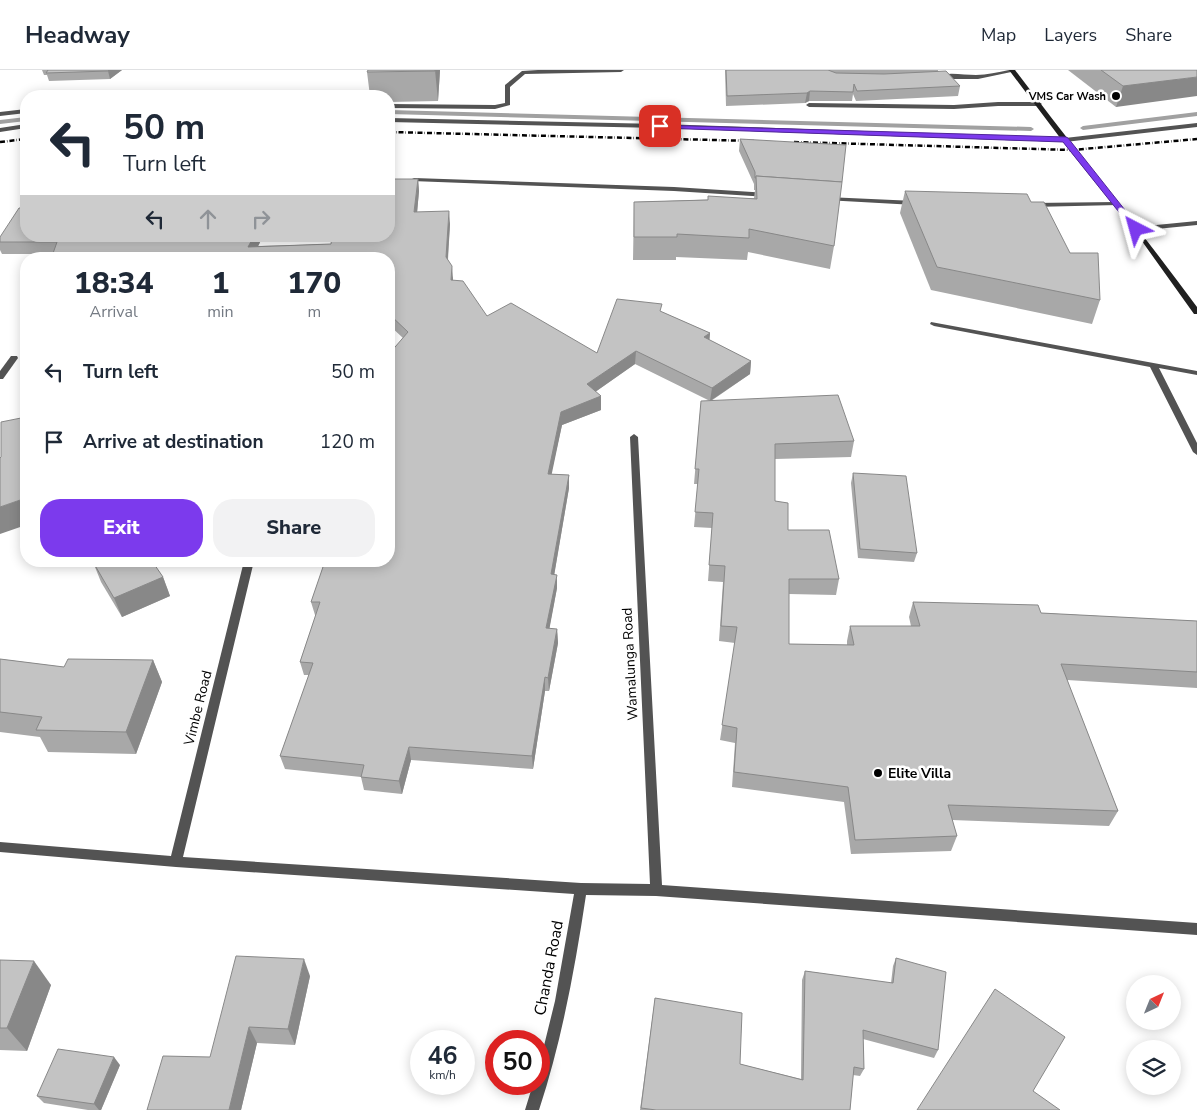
<!DOCTYPE html>
<style>
body{margin:0;font-family:"Nunito Sans",sans-serif;background:#f2f2f3;color:#1f2937;height:100vh;display:flex;flex-direction:column;font-size:19px;white-space:nowrap}
*{box-sizing:border-box;margin:0}
p{font-size:16px;color:#747a83}
.icon{flex:none;width:28px;height:28px;fill:none;stroke:currentColor;stroke-width:2;stroke-linecap:round;stroke-linejoin:round}
.map{position:relative;flex:1;overflow:hidden}
.sheet{position:absolute;left:20px;top:182px;width:375px;height:315px;display:flex;flex-direction:column;background:#fff;border-radius:20px;box-shadow:0 2px 12px #0003}
.sheet>*{flex:none}
.guide{position:absolute;left:20px;top:20px;width:375px;height:152px;border-radius:20px;box-shadow:0 2px 12px #0003;background:#fff;color:#1f2937;overflow:hidden}
.needle{width:32px;rotate:43deg}
.controls{position:absolute;left:1126px;top:905px;display:grid;gap:10px}
.controls a{display:grid;place-items:center;width:55px;height:55px;border-radius:50%;background:#fff;box-shadow:0 2px 12px #0003;font-size:25px}
.speed{position:absolute;left:410px;top:960px;display:flex;gap:10px;font-size:25px;font-weight:700;text-align:center}
.speed>*{display:grid;place-content:center;width:65px;height:65px;border-radius:50%;background:#fff;box-shadow:0 2px 12px #0003;line-height:1}
.speed small{font-size:12px;font-weight:400}
.speed .limit{border:8px solid #d22;background:#fff;color:#111}
.pin{position:absolute;display:grid;place-items:center;width:42px;height:42px;color:#fff;margin:-21px;border-radius:10px;box-shadow:0 2px 8px #0006}
.me{position:absolute;width:55px;margin:-28px;rotate:321deg;stroke-linejoin:round;filter:drop-shadow(0 0 4px #0008)}
.turn{display:flex;align-items:center;gap:18px;height:105px;padding:0 20px;font-size:22px}
.turn .icon{width:65px;height:65px;stroke-width:2.5}
.turn b{display:block;font-size:35px;line-height:42px}
.lanes{display:flex;align-items:center;height:48px;padding:0 20px;background:#0003;justify-content:center;gap:25px;direction:ltr}
.lanes .off{opacity:.35}
.eta{display:flex;justify-content:space-evenly;align-items:center;height:85px;text-align:center}
.eta b{font-size:30px;font-weight:800;line-height:35px}
.cta{display:flex;gap:10px;margin-top:auto;padding:10px 20px}
.cta a{flex:1;height:58px;border-radius:20px;background:#7c3aed;color:#fff;font-size:20px;font-weight:800;line-height:58px;text-align:center}
.cta a+a{background:#f2f2f3;color:#1f2937}
ul{padding:0;list-style:none}
li{display:flex;align-items:center;gap:15px;height:70px;padding:0 20px}
li div{flex:1}
li b{display:block;font-size:19px}
li em{font-style:normal}
header{display:flex;align-items:center;gap:30px;box-sizing:border-box;height:70px;padding:0 25px;background:#fff;border-bottom:1px solid #e0e1e3}
header strong{font-size:24px}
nav{display:flex;gap:28px;margin-inline-start:auto;font-size:18px}
.map>svg:first-child{display:block}
.lines{fill:none;stroke-linecap:round;stroke-linejoin:round}
.stream{fill:#a1a1a1;fill-rule:evenodd}
.service{fill:#535353;fill-rule:evenodd}
.minor{fill:#535353;fill-rule:evenodd}
.secondary{fill:#202020;fill-rule:evenodd}
.rail{stroke:#000;stroke-width:2.5;stroke-dasharray:5 2 0.5 2;stroke-linecap:butt}
.wall{fill:#a8a8a8}
.shaded-wall{fill:#888}
.building{fill:#c3c3c3;stroke:#888}
.route{fill:#7c3aed;stroke:#51269a}
.poi-dot{fill:#000;stroke:#fff;stroke-width:2}
.labels{text-anchor:middle;dominant-baseline:central;stroke-width:5;stroke-linejoin:round;paint-order:stroke}
.far-poi-label{font-size:11px;font-weight:bold;fill:#000;stroke:#fff;text-anchor:end}
.street-label{font-size:14px;fill:#000;stroke:#fff}
.poi-label{font-size:14px;font-weight:bold;fill:#000;stroke:#fff;text-anchor:start}
.near-street-label{font-size:16px;fill:#000;stroke:#fff}
</style>
<header>
<strong>Headway</strong>
<nav><a>Map</a><a>Layers</a><a>Share</a></nav>
</header>
<div class="map">
<svg width="1197" height="1040" viewBox="0 0 1197 1040">
<rect width="100%" height="100%" fill="#fff"/>
<g class="lines">
<!-- stream -->
<g class="stream">
<polygon points="389,40 1031,57 1034,59 1031,61 389,44"/>
<polygon points="1197,42 1197,46 1083,60 1080,58 1083,56"/>
<polygon points="26,47 26,51 0,54 0,50"/>
</g>
<!-- service -->
<g class="service">
<polygon points="538,0 624,0 621,2 525,4 510,17 510,35 495,39 389,38 389,34 495,35 505,33 505,15 522,1"/>
<path d="M1009,0L1016,1L978,9H938L935,7C946,1 963,5 976,5C987,5 998,2 1009,0Z"/>
<polygon points="998,32 1039,32 1042,34 1039,36 998,36 954,39 809,37 806,35 809,33 954,35"/>
<polygon points="26,39 26,43 0,46 0,42"/>
<polygon points="414,108 674,117 768,123 771,125 768,127 674,121 412,111 412,109"/>
<polygon points="827,127 915,131 918,133 915,135 825,130 825,128"/>
<polygon points="1116,132 1119,134 1118,135 1032,137 1029,135 1032,133"/>
<polygon points="931,252 1197,301 1197,305 1159,298 1197,373 1197,385 1193,382 1150,297 934,256 930,254"/>
</g>
<!-- minor -->
<g class="minor">
<polygon points="389,48 660,54 1065,68 1197,53 1197,57 1065,72 660,58 389,52"/>
<polygon points="26,54 26,58 0,62 0,58"/>
<polygon points="1197,151 1197,155 1136,161 1132,159 1136,157"/>
<polygon points="11,286 17,286 18,288 3,309 0,309 0,301"/>
<path d="M634,364L638,367L662,815L1197,853V865L656,826L586,825C575,898 562,970 539,1040H525L533,1014H539V996L555,931L574,824L176,797L0,782V772L171,786L244,491H254L183,787L581,813L650,814L630,367Z"/>
</g>
<!-- secondary -->
<path class="secondary" d="M1009,0H1015C1075,80 1138,157 1197,237V244H1194L1134,160L1070,81Z"/>
<!-- rail -->
<g class="rail">
<polyline points="389,62 754,71"/>
<polyline points="0,72 26,69"/>
<polyline points="794,72 1072,80 1197,69"/>
</g>
</g>
<!-- wall -->
<g class="wall">
<polygon points="42,0 122,0 110,9 49,11 47,5 44,5"/>
<polygon points="440,0 438,31 389,32 389,26 370,26 367,2"/>
<polygon points="725,0 938,0 938,1 960,16 958,26 856,31 853,24 852,31 809,31 805,33 726,36"/>
<polygon points="1068,0 1197,0 1116,37"/>
<polygon points="740,69 834,176 830,199 748,182 747,190 676,187 676,190 633,190 634,132 754,128 755,120 754,120 754,114 739,81"/>
<polygon points="418,109 419,121 417,142 450,154 448,190 453,210 487,246 597,283 662,242 710,263 709,270 751,291 750,304 711,331 854,371 851,387 775,389 775,431 788,460 839,509 836,525 789,524 789,574 847,575 847,571 850,556 911,556 909,547 913,532 1041,543 1197,551 1197,618 1067,610 1118,741 1109,756 952,750 957,766 951,781 851,784 844,732 732,717 735,673 720,670 735,573 719,571 723,512 708,511 712,458 694,457 698,414 694,414 701,331 710,331 635,294 595,322 601,326 601,340 562,355 551,404 569,405 569,418 554,505 557,518 549,559 557,559 558,573 549,621 545,621 533,699 411,690 402,724 364,720 361,707 285,699 280,686 309,605 304,605 300,592 316,545 315,545 311,532 403,268 389,255 389,189 53,184 2,184 0,180 0,167 263,166 258,176 331,174"/>
<polygon points="905,121 1031,132 1070,183 1100,230 1092,254 931,220 900,143"/>
<polygon points="853,403 917,483 914,492 858,488 851,413"/>
<polygon points="93,492 163,507 170,526 122,547 101,512"/>
<polygon points="0,589 64,597 153,590 162,612 136,684 48,682 40,667 0,662"/>
<polygon points="896,888 938,980 934,988 863,969 864,999 860,1006 853,1005 850,1040 640,1040 655,928 740,994 801,1009 802,910 805,901 891,913 893,896"/>
<polygon points="0,890 51,915 27,981 0,980"/>
<polygon points="310,906 295,975 257,973 241,1040 147,1040"/>
<polygon points="120,995 101,1040 88,1040 44,1033 37,1026"/>
</g>
<!-- shaded-wall -->
<g class="shaded-wall">
<polygon points="109,0 122,0 110,9 108,1"/>
<polygon points="435,0 440,0 438,31"/>
<polygon points="1197,7 1197,26 1116,37 1123,16"/>
<polygon points="810,21 809,31 805,33 807,23"/>
<polygon points="418,109 419,121 416,155 414,142"/>
<polygon points="449,141 450,154 447,199 446,187"/>
<polygon points="254,166 263,166 252,189 248,177"/>
<polygon points="452,196 453,209 453,222 451,210"/>
<polygon points="710,263 709,276 704,267"/>
<polygon points="636,281 635,294 588,327 587,314"/>
<polygon points="751,291 750,304 710,331 712,318"/>
<polygon points="601,326 601,340 562,355 549,417 548,404 561,342"/>
<polygon points="569,405 569,418 552,518 551,504"/>
<polygon points="26,428 26,455 0,464 0,437"/>
<polygon points="557,505 557,518 547,572 546,558"/>
<polygon points="163,507 170,526 122,547 114,528"/>
<polygon points="557,559 558,573 549,621 548,608"/>
<polygon points="153,590 162,612 136,684 126,662"/>
<polygon points="545,607 545,621 533,699 532,686"/>
<polygon points="409,677 411,690 402,724 399,711"/>
<polygon points="304,889 310,906 295,975 288,959"/>
<polygon points="34,891 51,915 27,981 7,958"/>
<polygon points="249,957 257,973 241,1040 229,1040"/>
<polygon points="114,987 120,995 101,1040 99,1040 94,1034"/>
</g>
<!-- building -->
<g class="building">
<polygon points="48,0 109,0 108,1 46,3"/>
<polygon points="368,0 435,0 435,1 367,2"/>
<polygon points="726,0 828,0 836,3 884,4 946,1 960,16 857,21 854,14 853,22 810,21 807,23 727,26"/>
<polygon points="1101,0 1197,0 1197,7 1123,16"/>
<polygon points="740,69 846,75 842,112 756,106 756,108 755,108 755,102"/>
<polygon points="756,106 842,112 834,176 749,159 749,168 677,164 677,167 634,167 634,132 708,130 708,126 757,129"/>
<polygon points="389,109 418,109 414,142 449,141 446,187 452,196 451,210 463,211 487,246 511,233 597,283 617,229 662,234 660,241 710,263 704,267 751,291 712,318 636,281 587,314 601,326 561,342 548,404 569,405 551,504 557,505 546,558 557,559 548,608 545,607 532,686 409,677 399,711 361,707 364,695 280,686 313,593 300,592 320,532 311,532 325,491 389,491 389,284 408,262 389,244 389,189 51,189 57,172 0,172 0,167 19,138 26,138 26,166 254,166 248,177 331,174 332,166 389,166"/>
<polygon points="905,121 1027,124 1031,132 1044,132 1070,183 1098,183 1100,230 937,197"/>
<polygon points="838,325 854,371 775,374 775,431 788,433 788,460 829,460 839,509 789,509 789,574 854,575 850,556 920,556 913,532 1038,535 1041,543 1197,551 1197,602 1061,594 1118,741 948,735 957,766 855,770 848,717 734,702 737,658 722,655 737,557 721,556 725,496 709,495 713,443 695,442 699,399 695,399 701,331"/>
<polygon points="26,347 26,428 0,437 0,388 1,387 1,352"/>
<polygon points="853,403 906,406 917,483 860,479"/>
<polygon points="95,491 152,491 163,507 114,528 93,492"/>
<polygon points="0,589 64,597 68,589 153,590 126,662 36,660 42,647 0,642"/>
<polygon points="236,886 304,889 288,959 249,957 229,1040 147,1040 163,986 210,987"/>
<polygon points="896,888 946,902 938,980 863,960 864,999 854,997 850,1040 656,1040 641,1038 655,928 742,943 740,994 803,1010 805,901 893,913"/>
<polygon points="0,890 34,891 7,958 0,958"/>
<polygon points="995,919 1065,967 1033,1021 1060,1040 917,1040"/>
<polygon points="58,979 114,987 94,1034 37,1026"/>
</g>
<!-- route -->
<polygon class="route" points="657,55 1066,67 1068,68 1140,159 1134,161 1063,72 660,58 656,56"/>
<!-- markers -->
<g class="poi-dot">
<circle cx="1116" cy="26" r="5"/>
<circle cx="878" cy="703" r="5"/>
</g>
<g class="labels">
<!-- far-poi labels -->
<g class="far-poi-label">
<text x="1106" y="26">VMS Car Wash</text>
</g>
<!-- street labels -->
<g class="street-label">
<text transform="translate(630 594) rotate(-93)">Wamalunga Road</text>
<text transform="translate(198 638) rotate(-76)">Vimbe Road</text>
</g>
<!-- poi labels -->
<g class="poi-label">
<text x="888" y="703">Elite Villa</text>
</g>
<!-- near-street labels -->
<g class="near-street-label">
<text transform="translate(549 898) rotate(-79)">Chanda Road</text>
</g>
</g>
</svg>
<div class="controls">
<a><svg class="needle" viewBox="-14 -14 28 28"><path d="M0-13l5 13h-10z" fill="#e53935"/><path d="M0 13l5-13h-10z" fill="#747a83"/></svg></a>
<a><svg class="icon" aria-label="layers" viewBox="0 0 24 24"><path d="M12 4l9 5-9 5-9-5zM3 14l9 5 9-5"/></svg></a>
</div>
<div class="speed"><div>46<small>km/h</small></div><div class="limit">50</div></div>
<div class="pin" style="left:660px;top:56px;background:#d93025"><svg class="icon" aria-label="arrive" viewBox="0 0 24 24"><path d="M6 21V4h12l-3 4 3 4H6"/></svg></div>
<svg class="me" style="left:1136px;top:159px" viewBox="-20 -20 40 40"><path d="M0-17L14 15 0 8-14 15z" fill="#7c3aed" stroke="#fff" stroke-width="4"/></svg>
<div class="guide">
<div class="turn"><svg class="icon" aria-label="left" viewBox="0 0 24 24"><path d="M17 20v-9H6M10 6l-5 5 5 5"/></svg><div><b>50 m</b>Turn left</div></div>
<div class="lanes"><svg class="icon" aria-label="left" viewBox="0 0 24 24"><path d="M17 20v-9H6M10 6l-5 5 5 5"/></svg><svg class="icon off" aria-label="ahead" viewBox="0 0 24 24"><path d="M12 20V5M6 11l6-6 6 6"/></svg><svg class="icon off" aria-label="right" viewBox="0 0 24 24"><path d="M7 20v-9h11M14 6l5 5-5 5"/></svg></div>
</div>
<section class="sheet">
<div class="eta">
<div><b>18:34</b><p>Arrival</p></div>
<div><b>1</b><p>min</p></div>
<div><b>170</b><p>m</p></div>
</div>
<ul>
<li><svg class="icon" aria-label="left" viewBox="0 0 24 24"><path d="M17 20v-9H6M10 6l-5 5 5 5"/></svg><div><b>Turn left</b></div><em>50 m</em></li>
<li><svg class="icon" aria-label="arrive" viewBox="0 0 24 24"><path d="M6 21V4h12l-3 4 3 4H6"/></svg><div><b>Arrive at destination</b></div><em>120 m</em></li>
</ul>
<div class="cta"><a>Exit</a><a>Share</a></div>
</section>
</div>
